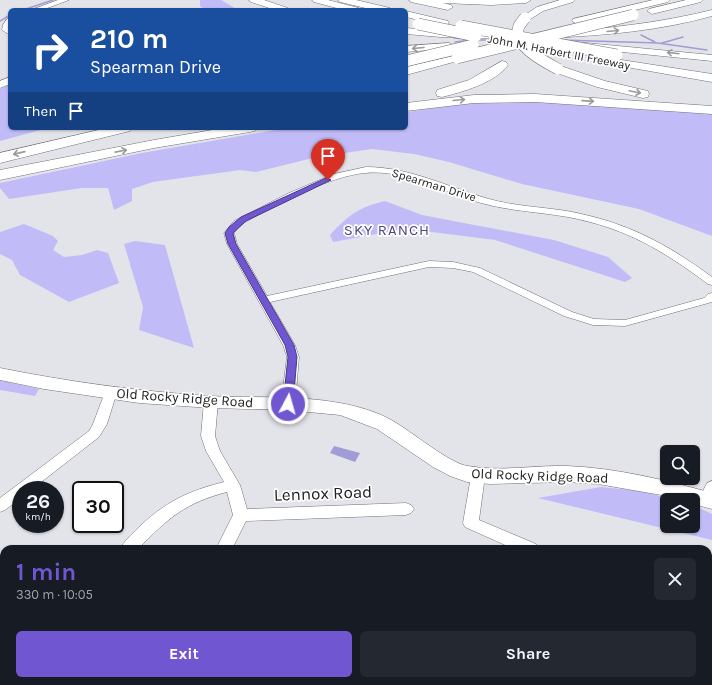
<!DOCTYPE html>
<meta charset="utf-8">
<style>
body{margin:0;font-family:Karla,sans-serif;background:#242831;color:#f1f3f6;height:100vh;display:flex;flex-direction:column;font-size:15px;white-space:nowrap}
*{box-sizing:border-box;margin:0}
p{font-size:13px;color:#9ea1a6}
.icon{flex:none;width:22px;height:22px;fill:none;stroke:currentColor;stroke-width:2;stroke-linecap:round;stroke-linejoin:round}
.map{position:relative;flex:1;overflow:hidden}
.drawer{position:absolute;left:0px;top:545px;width:712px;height:140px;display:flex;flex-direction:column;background:#171b24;border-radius:12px 12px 0 0;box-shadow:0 1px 3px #0004}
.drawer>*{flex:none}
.guide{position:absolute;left:8px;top:8px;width:400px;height:122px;border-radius:6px;box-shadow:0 1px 3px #0004;background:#1a4fa0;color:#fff;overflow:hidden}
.controls{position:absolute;left:660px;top:445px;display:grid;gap:8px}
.controls a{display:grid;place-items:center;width:40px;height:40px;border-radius:6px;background:#171b24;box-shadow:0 1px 3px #0004;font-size:20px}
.speed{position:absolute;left:12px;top:481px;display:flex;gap:8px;font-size:20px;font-weight:700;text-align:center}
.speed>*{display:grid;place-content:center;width:52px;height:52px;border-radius:50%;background:#171b24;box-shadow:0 1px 3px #0004;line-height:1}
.speed small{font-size:10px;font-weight:400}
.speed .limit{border:2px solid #111;border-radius:6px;background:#fff;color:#111}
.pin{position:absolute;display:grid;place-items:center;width:34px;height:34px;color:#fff;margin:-41px -17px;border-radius:50% 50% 50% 0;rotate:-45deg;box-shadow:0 0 4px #0007}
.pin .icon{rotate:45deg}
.me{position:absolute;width:44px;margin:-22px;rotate:6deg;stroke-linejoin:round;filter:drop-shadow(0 0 3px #0008)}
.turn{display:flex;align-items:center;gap:14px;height:84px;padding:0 16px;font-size:18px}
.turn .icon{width:52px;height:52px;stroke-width:2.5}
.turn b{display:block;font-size:28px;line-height:34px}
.then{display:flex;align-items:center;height:38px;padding:0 16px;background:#0003;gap:8px;font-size:15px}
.round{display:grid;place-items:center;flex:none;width:42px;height:42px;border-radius:6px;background:#242831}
.headline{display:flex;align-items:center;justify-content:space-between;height:68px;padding:0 16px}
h1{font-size:24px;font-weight:700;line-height:30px;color:#7057d1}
.button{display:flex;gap:8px;margin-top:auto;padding:8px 16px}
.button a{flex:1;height:46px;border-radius:6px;background:#7057d1;color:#fff;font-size:16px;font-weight:700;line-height:46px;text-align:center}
.button a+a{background:#242831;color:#f1f3f6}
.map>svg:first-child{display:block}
.green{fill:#c1bcf8}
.water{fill:#a19cd6}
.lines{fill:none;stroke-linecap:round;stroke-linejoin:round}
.stream{stroke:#a19cd6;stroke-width:1.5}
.street-casing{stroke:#707076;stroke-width:1}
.secondary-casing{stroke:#707076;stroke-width:1}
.highway-casing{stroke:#707076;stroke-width:1}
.street{fill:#fff;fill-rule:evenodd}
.secondary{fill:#fff;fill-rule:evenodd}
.highway{fill:#fff;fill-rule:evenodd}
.highway-bridge-casing{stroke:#707076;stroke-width:12;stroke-linecap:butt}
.highway-bridge{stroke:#fff;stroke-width:11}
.oneway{stroke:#9b9b9c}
.route{fill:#7057d1;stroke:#493988}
.labels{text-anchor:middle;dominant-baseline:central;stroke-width:3.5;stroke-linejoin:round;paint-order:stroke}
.far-street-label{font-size:12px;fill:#212123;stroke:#fff}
.street-label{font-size:14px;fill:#212123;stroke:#fff}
.neighbourhood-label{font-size:15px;letter-spacing:1px;fill:#4f4583;stroke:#fff}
.near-street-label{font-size:17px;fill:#212123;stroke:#fff}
</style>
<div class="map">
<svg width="712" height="685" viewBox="0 0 712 685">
<rect width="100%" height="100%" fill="#e3e3ea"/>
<!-- green -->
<g class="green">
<polygon points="200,0 221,0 238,10 206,10 200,6"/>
<polygon points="10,84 10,128 48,128 0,141 0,89"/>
<polygon points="523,101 712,113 712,236 639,209 522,184 449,162 414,154 372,149 317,157 256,172 240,170 153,182 132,189 132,201 114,210 108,188 82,188 9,199 0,188 0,183 142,153 287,128 406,128 406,112 477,102"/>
<path d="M385,201L422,215L554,240L608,257L632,278L625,282L495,240L432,232L398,230L333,242L330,235C348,216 358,207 385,201Z"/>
<polygon points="24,224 53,236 58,241 53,250 64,257 82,255 97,250 108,253 119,283 69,302 20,275 12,260 0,254 0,232"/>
<polygon points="135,241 165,245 194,348 139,330 143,307 124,244"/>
<polygon points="0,380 39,389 35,396 0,390"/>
<polygon points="601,487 641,491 675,500 667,500 667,526 693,526 693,505 712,514 712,540 538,498"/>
</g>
<!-- water -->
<polygon class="water" points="334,446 360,453 355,462 330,453"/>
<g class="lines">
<!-- stream -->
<g class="stream">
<polyline points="23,10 53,0"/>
<polyline points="0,21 10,15"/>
<polyline points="641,35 655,42"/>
<polyline points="454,38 466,39"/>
<polyline points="477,40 508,40"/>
<polyline points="561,40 658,43 707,50"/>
<polyline points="455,42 471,40"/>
<polyline points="662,43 683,37"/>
</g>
<!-- street casing -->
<g class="street-casing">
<g id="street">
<path d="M366,167C410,167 447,187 489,199C514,206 541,207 567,211C626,222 664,242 712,277V285L708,284C662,250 626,228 568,217C539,212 510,211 481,203C444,192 406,169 365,173C329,176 273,206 240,225L234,233L237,244L267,296L429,261L453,262L480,268L572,312L594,319L625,320L704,298L708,294L712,293V302L625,326L593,325L564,316L473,272L453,268L429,267L270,302L295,345L299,357L295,404L293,407L288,408L283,407L281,404L287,357L283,345L227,244L224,233L234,221L289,193L334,174Z"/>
<polygon points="111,388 116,389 117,392 107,424 99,437 31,490 21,490 21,498 5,510 0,512 0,498 89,431 93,424 105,392 106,389"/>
<path d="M211,398L216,399L218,402L215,436L220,451L240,485L247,509L406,503L411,505L414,509L411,513L406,515L246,521L232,549H216L233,515L227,492C185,503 168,518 138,549H120C124,541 132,535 138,528C165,502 188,491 224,482L206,451L201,436L204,402L206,399Z"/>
<polygon points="478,471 483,472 485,476 479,520 536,544 538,549 514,549 465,527 463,523 471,476 473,472"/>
<polygon points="712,481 712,503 707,505 702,503 699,499 707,483"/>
<polygon points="4,673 4,681 21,681 22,685 0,685 0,676"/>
<polygon points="141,681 160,681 159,685 140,685"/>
<polygon points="504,681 531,681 532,685 505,685"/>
<polygon points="599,681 643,681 644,685 598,685"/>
</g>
</g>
<!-- secondary casing -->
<g class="secondary-casing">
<g id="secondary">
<polygon points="58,0 69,0 42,10 31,10"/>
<polygon points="7,19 10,19 10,35 2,30 3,25"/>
<polygon points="10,77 10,84 0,88 0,81"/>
<path d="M0,368C69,382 138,391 208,396C252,398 297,395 340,403C357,406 378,412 393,421C411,431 450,464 468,466C501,472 534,465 567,466C617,468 665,480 712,493V509L693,504V500H681L667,496L598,484L566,482L490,484L467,482L450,476L433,467L377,429L340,415L288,410L211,408L139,403L44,389L0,380Z"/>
</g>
</g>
<!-- highway casing -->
<g class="highway-casing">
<g id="highway">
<polygon points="249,0 264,0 288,8 290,10 275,10 251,2"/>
<polygon points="312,0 328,0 359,8 361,10 344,10 314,2"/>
<polygon points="338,0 356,0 390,8 392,10 374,10 340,2"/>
<polygon points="409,0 531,0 526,3 491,5 443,3 451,5 453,7 448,10 411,2"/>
<polygon points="560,0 575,0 573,2 543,11 529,20 521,20 520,18 537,7"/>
<polygon points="653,0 670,0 668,2 577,24 572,21 573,19"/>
<polygon points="686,0 703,0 701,2 652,14 647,11 649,9"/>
<path d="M712,10V16C659,31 606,35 551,38L546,35L551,32C606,29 659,23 712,10Z"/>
<polygon points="406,11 448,21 449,23 444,26 406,17"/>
<polygon points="406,28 441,31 513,33 518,36 513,39 441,37 406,34"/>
<polygon points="576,42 712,55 712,61 572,47 570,45 572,43"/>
<polygon points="449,43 455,46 453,48 406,52 406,46"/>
<polygon points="457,55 461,56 463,58 461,60 406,75 406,67"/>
<polygon points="596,56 712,74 712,82 592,61 590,59 592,57"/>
<path d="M502,61L506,62L508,65C495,83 462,92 442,97L437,96L436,93L437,90L469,80Z"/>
<polygon points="558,65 605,81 648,91 649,94 648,97 643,98 597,87 554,72 552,69 554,66"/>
<polygon points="535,94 712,106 712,114 535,102 474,103 406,111 406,103 474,95"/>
<polygon points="107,128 132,128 130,131 0,163 0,153"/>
<polygon points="224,128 257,128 255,131 250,132 154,148 0,180 0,170 154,140"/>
</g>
</g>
<!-- street -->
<use href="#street" class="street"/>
<!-- secondary -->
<use href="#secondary" class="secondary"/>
<!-- highway -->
<use href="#highway" class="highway"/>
<!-- highway-bridge casing -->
<g class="highway-bridge-casing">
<g id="highway-bridge">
<path d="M525,18C523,20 521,23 519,26C511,45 545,62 558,69"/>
<polyline points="418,24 476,36"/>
<polyline points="461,26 617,55"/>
<polyline points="457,58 633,15"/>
<polyline points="406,61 473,45"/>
</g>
</g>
<!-- highway-bridge -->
<use href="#highway-bridge" class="highway-bridge"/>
</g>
<!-- one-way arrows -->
<defs><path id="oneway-shaft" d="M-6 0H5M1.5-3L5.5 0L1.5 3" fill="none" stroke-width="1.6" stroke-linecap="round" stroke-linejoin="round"/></defs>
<g class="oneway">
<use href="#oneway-shaft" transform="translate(613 31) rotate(-5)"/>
<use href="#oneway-shaft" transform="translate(418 48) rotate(175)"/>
<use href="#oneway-shaft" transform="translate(673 53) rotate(-173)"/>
<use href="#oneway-shaft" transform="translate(635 92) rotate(12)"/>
<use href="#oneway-shaft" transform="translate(459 100) rotate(-5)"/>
<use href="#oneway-shaft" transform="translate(588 101) rotate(4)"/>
<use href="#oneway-shaft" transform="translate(121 151) rotate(-11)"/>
<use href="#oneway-shaft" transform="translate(19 153) rotate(167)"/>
</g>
<!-- route -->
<polygon class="route" points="326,178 331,180 246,221 233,233 236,244 294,345 297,357 293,404 288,407 283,404 288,357 285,345 228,244 225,233 229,227 241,217"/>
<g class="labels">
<!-- far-street labels -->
<g class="far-street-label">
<text transform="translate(559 52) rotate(11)">John M. Harbert III Freeway</text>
<text transform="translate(434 185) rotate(17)">Spearman Drive</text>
</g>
<!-- street labels -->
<g class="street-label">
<text transform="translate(185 398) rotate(4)">Old Rocky Ridge Road</text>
<text transform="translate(540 476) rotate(2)">Old Rocky Ridge Road</text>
</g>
<!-- neighbourhood labels -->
<g class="neighbourhood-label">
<text x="387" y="230">SKY RANCH</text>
</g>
<!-- near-street labels -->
<g class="near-street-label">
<text transform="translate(323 493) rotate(-2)">Lennox Road</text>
</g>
</g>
</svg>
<div class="controls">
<a><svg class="icon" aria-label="search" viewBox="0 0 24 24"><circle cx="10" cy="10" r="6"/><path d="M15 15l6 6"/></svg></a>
<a><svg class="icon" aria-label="layers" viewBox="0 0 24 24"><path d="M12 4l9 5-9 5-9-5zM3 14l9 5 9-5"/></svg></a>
</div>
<div class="speed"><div>26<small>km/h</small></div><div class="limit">30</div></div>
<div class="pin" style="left:328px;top:180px;background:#d93025"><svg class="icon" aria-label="arrive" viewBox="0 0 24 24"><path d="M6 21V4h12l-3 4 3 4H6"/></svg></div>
<svg class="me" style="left:288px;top:404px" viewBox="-20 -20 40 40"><circle r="17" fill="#7057d1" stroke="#fff" stroke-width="3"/><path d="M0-11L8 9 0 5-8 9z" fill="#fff"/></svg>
<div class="guide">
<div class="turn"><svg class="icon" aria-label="right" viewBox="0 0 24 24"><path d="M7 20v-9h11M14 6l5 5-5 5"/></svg><div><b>210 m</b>Spearman Drive</div></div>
<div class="then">Then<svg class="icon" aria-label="arrive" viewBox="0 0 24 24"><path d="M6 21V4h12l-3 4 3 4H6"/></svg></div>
</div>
<section class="drawer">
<div class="headline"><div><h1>1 min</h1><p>330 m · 10:05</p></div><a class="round"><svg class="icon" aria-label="close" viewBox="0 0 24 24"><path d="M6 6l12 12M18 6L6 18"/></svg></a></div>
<div class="button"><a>Exit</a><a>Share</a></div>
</section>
</div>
